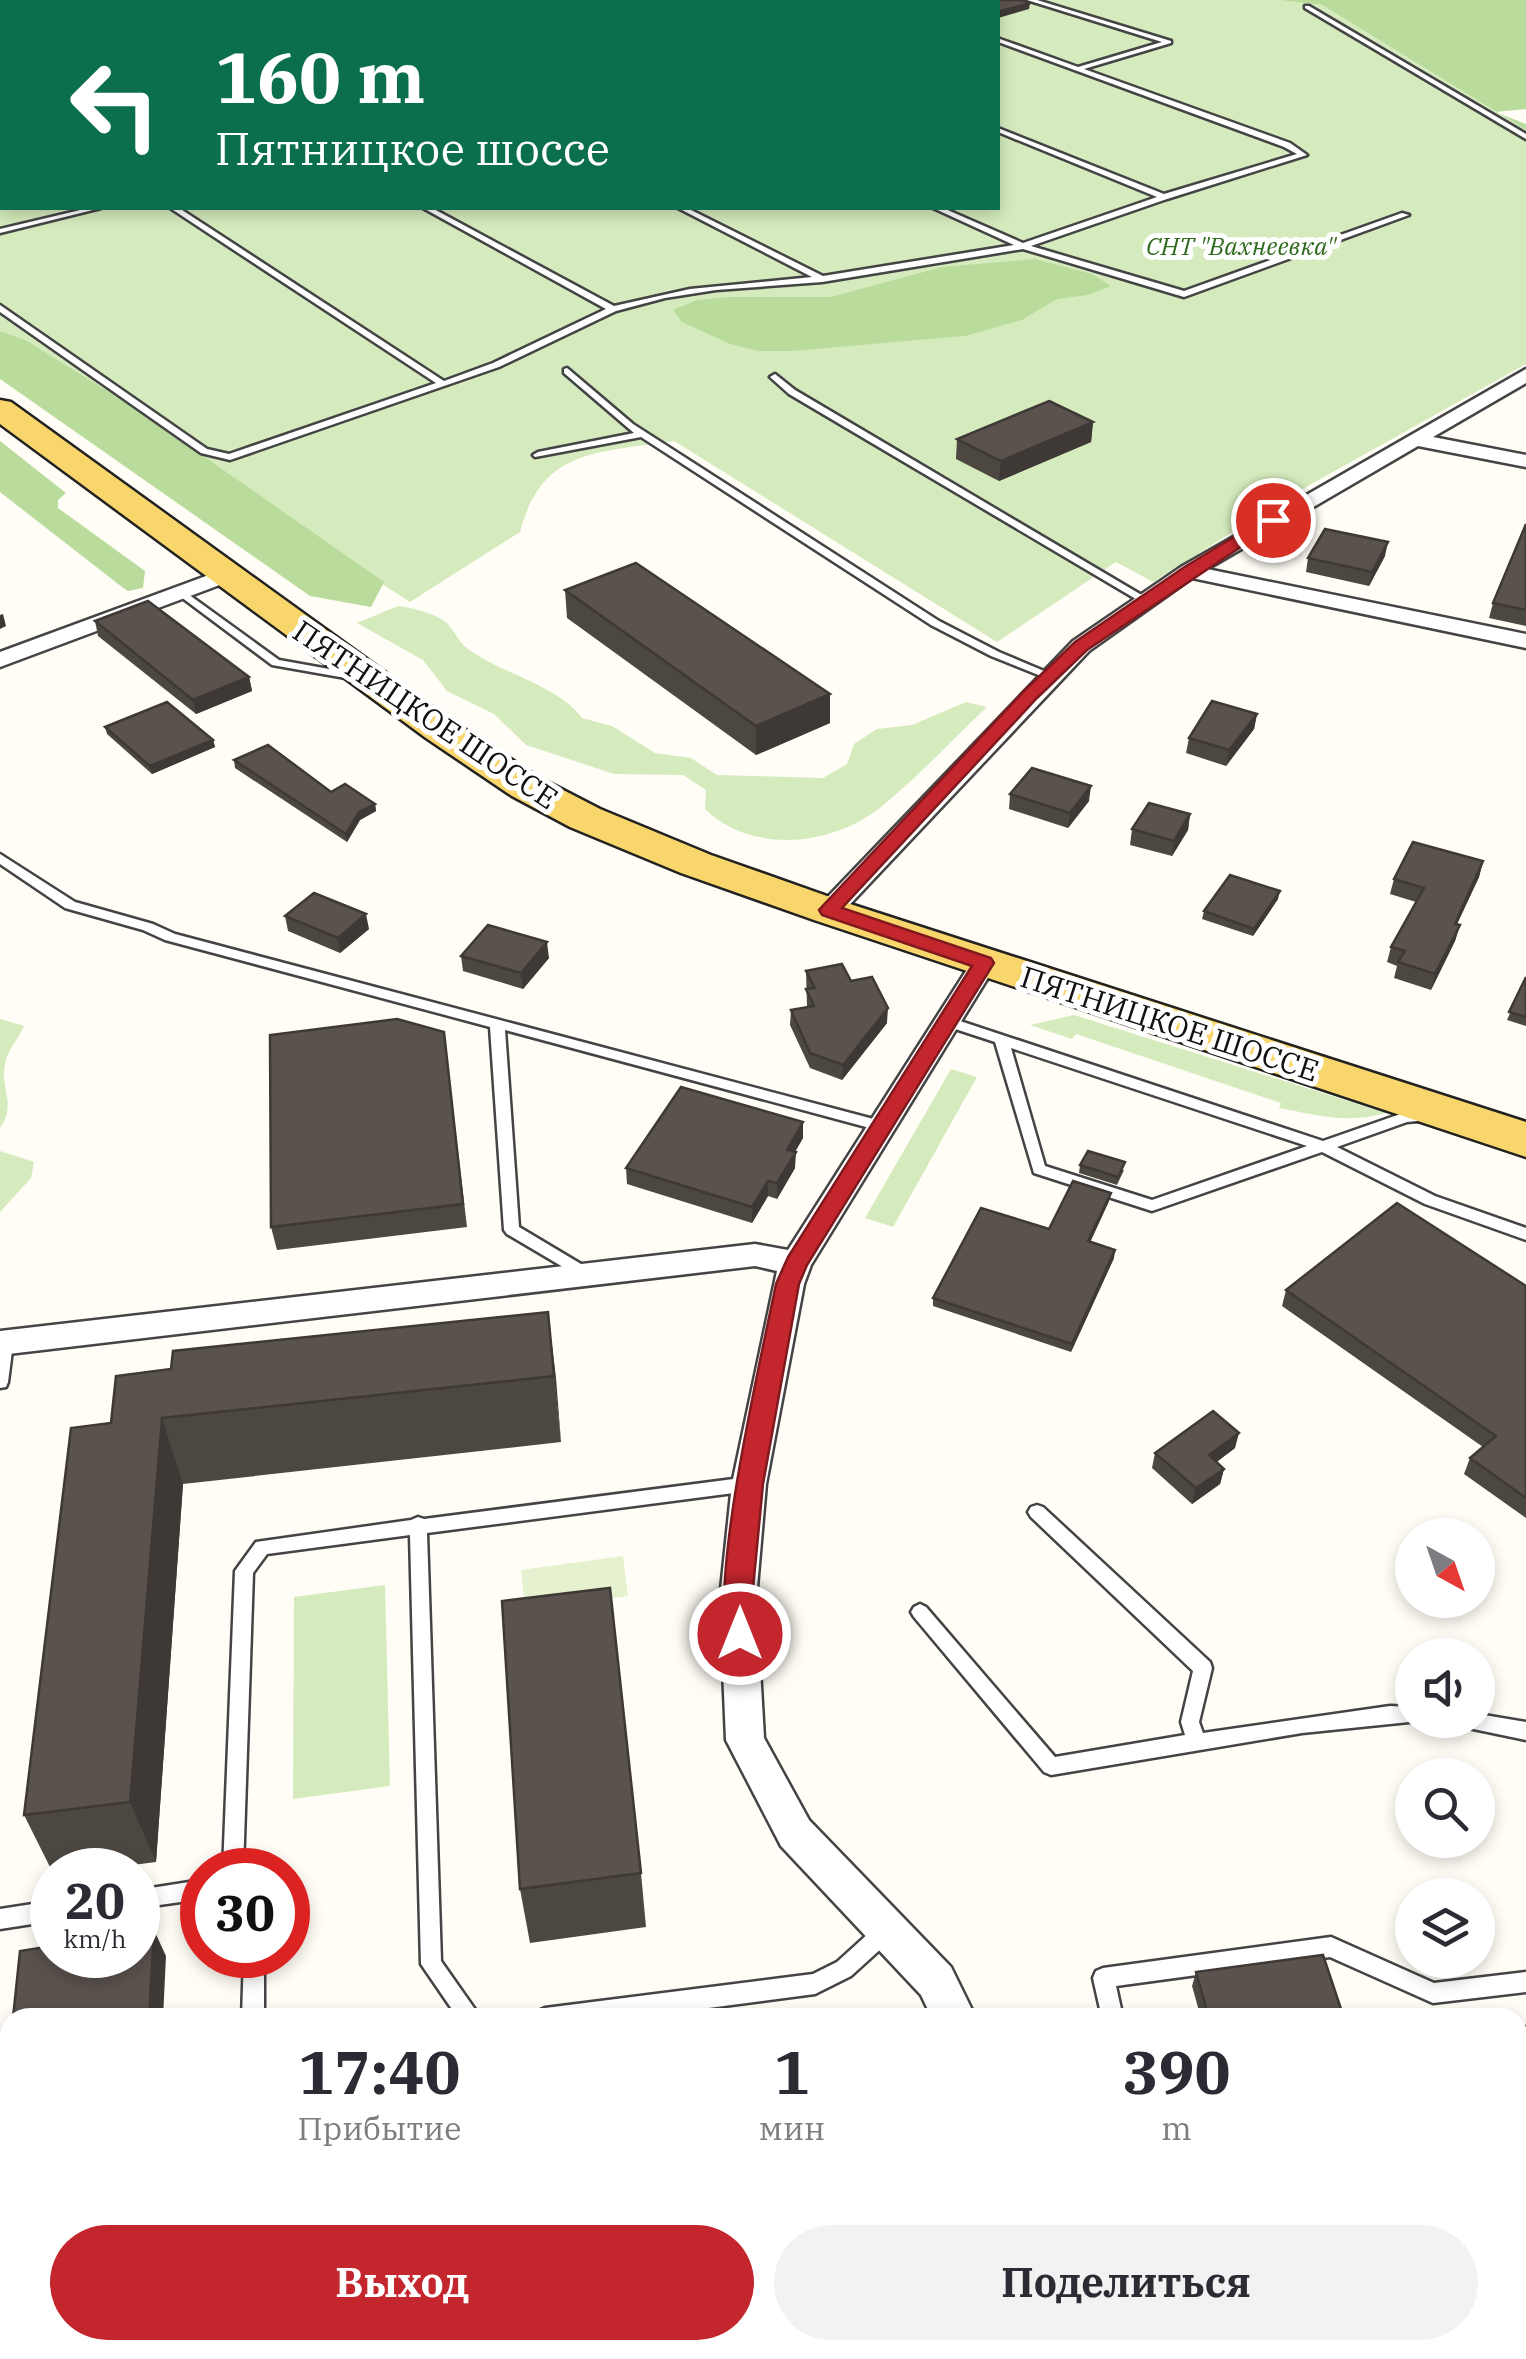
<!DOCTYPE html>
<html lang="ru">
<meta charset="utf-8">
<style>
body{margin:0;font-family:"IBM Plex Serif",serif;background:#f2f2f3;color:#2b2b33;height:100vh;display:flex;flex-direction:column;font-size:38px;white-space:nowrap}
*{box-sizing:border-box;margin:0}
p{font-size:32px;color:#7c7c81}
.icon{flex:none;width:55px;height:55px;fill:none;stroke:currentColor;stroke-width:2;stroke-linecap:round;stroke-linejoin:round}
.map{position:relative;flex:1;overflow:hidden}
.details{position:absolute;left:0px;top:2008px;width:1528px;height:352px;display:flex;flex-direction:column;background:#fff;border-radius:30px 30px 0 0;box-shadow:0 5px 15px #0003}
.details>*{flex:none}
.banner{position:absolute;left:0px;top:0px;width:1000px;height:210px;box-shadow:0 5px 15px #0003;background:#0b6e4f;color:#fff;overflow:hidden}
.needle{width:65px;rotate:140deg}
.controls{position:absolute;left:1395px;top:1518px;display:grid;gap:20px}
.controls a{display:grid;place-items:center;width:100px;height:100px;border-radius:50%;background:#fff;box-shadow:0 5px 15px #0003;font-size:50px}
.speed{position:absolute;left:30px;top:1848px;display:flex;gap:20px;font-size:50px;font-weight:700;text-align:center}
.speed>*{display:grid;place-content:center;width:130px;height:130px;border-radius:50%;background:#fff;box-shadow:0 5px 15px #0003;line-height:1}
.speed small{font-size:25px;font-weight:400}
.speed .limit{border:15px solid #d22;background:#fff;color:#111}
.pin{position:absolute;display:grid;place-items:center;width:85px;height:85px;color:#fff;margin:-42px;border:5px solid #fff;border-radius:50%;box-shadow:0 2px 10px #0007}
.me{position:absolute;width:110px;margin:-55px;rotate:0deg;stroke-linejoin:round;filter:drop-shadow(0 0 8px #0008)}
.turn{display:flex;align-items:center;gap:35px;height:210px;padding:0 50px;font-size:45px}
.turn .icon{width:130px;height:130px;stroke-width:2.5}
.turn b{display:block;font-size:70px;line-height:85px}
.eta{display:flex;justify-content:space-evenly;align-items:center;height:170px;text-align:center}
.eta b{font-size:60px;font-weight:700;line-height:70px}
.cta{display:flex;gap:20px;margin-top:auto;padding:20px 50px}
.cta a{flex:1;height:115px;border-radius:60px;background:#c4262e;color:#fff;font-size:40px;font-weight:700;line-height:115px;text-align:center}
.cta a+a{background:#f2f2f3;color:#2b2b33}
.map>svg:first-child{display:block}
.green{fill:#d5ebbd}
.forest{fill:#b9dc9c}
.pitch{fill:#e6f2cf}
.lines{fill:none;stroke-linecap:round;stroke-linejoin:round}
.service-casing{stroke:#444;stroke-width:5}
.minor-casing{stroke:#444;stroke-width:5}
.primary-casing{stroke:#222;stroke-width:5}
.service{fill:#fff;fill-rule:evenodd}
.minor{fill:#fff;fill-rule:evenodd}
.primary{fill:#f9d66b;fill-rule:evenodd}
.wall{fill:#4d4742}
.shaded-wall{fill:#3f3936}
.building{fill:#5a524d;stroke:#3f3936;stroke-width:2.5}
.route{fill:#c4262e;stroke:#7f191e;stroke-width:2.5}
.labels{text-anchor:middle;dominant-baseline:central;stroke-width:10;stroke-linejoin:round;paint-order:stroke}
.far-park-label{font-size:25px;font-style:italic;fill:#2f6b1f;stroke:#fff}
.street-label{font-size:30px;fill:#111;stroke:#fff}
</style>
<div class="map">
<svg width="1526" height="2359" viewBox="0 0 1526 2359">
<rect width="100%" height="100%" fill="#fffdf5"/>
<!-- green -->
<g class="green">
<path d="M303,0H1287L1322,5L1526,130V364L1290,496L1153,582L1116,562L997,642L674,441C600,453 542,447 520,532L410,602L0,336V124L2,208H998V2Z"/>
<path d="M398,606C413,608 429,612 443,620C453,626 457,641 468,649C502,674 558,685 582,718L612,726L655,753L691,758L717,775L823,778L847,764L854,744L877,729L912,725L966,702L987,707C952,740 918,777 881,807C831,847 751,854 705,809L706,790L683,775L614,774L526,745L494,714L447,691L423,660L357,623Z"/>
<path d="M1074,1015L1386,1113C1349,1124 1316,1115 1279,1108L1281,1103L1076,1034L1072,1039L1030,1025Z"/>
<path d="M0,1019L24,1026C18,1040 7,1050 5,1064C0,1089 17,1105 0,1128Z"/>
<polygon points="951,1069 977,1077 893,1227 865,1218"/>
<polygon points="0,1151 34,1162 31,1178 0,1212"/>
<polygon points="385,1585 390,1786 293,1799 294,1597"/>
</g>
<!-- forest -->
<g class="forest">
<polygon points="0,0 303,0 309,2 2,2 0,124"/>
<polygon points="1281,0 1526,0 1526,109 1495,112 1526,124 1526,130 1322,5"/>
<polygon points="1035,259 1092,274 1111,286 1088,295 1057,299 1022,320 965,336 791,351 758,351 730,344 682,322 673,310 697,300 729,297 831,297 942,267"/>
<polygon points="0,331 27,341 133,407 384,582 371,607 310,596 0,379"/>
<polygon points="0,441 66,493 58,500 58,508 145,571 143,588 128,591 122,587 0,492"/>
</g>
<!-- pitch -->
<polygon class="pitch" points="623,1556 628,1596 525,1610 521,1570"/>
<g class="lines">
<!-- service casing -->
<g class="service-casing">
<g id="service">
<polygon points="1027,0 1037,0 1171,41 1171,43 1084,69 1290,143 1307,155 1167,199 1031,246 1184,291 1402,213 1409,215 1184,297 1023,249 822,282 716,290 665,298 616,311 499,367 230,460 201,453 0,312 0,305 207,449 229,454 436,383 170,208 179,208 444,381 493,363 606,309 423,208 432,208 614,306 690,289 812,277 678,208 687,208 823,276 1014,245 933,208 943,208 1023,243 1157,197 998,132 998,128 1164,194 1297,154 1284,147 998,42 998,38 1000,39 1078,67 1162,42"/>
<polygon points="1305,6 1309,6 1526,134 1526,139 1305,8"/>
<polygon points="89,208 101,208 0,233 0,229"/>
<polygon points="567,368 633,424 939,621 999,652 1056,676 1054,678 1046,678 991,656 931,625 641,437 535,457 533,455 538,452 634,433 564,373 564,369"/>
<polygon points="775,374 795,390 1150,600 1141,602 789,394 770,377"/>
<polygon points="181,589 279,660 357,674 363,677 357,680 272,665 177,594 176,592"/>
<polygon points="0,854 75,902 153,924 175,934 881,1121 888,1126 881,1131 505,1030 519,1227 591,1270 593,1274 591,1278 585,1280 507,1234 504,1230 490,1027 165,940 143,930 65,908 0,864"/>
<path d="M945,1016L1323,1141L1406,1112H1429L1431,1116L1429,1120L1407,1122L1337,1147L1435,1196L1526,1228V1240L1425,1204L1322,1152L1152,1211L1034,1173L995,1042L940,1024L938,1021ZM1011,1048L1307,1146L1152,1200L1045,1166Z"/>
<polygon points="5,1337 11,1339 13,1343 8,1382 6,1387 0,1388 0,1338"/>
<polygon points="749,1477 755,1479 758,1484 755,1489 749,1491 427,1533 441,1961 481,2018 458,2018 421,1964 410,1535 267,1554 253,1573 243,1870 223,1870 235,1571 256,1542 411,1520 418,1517 424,1519"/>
<polygon points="1037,1505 1043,1507 1210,1662 1212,1668 1199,1722 1203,1733 1390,1706 1412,1707 1412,1720 1419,1721 1302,1733 1051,1775 1044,1772 914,1617 911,1612 914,1607 920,1604 926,1607 1055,1757 1185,1735 1181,1722 1193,1671 1031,1517 1028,1512 1031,1507"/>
<polygon points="1478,1714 1526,1722 1526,1740 1459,1726 1457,1720 1478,1720"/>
<polygon points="202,1880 202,1899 138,1908 138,1890"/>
<polygon points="52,1901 52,1921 0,1929 0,1909"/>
<polygon points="887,1920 894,1923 897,1930 894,1937 851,1976 815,1994 632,2018 535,2018 538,2011 545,2008 813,1974 837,1962 880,1923"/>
<polygon points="1331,1937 1434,1983 1526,1972 1526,1992 1433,2003 1330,1957 1116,1986 1123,2018 1102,2018 1093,1978 1096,1971 1103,1968"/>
<polygon points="244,1955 264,1955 264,2018 242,2018"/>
<rect x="239" y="2350" width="24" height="9"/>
<polygon points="497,2350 521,2350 522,2359 498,2359"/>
<polygon points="771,2350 844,2350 839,2359 766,2359"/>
<polygon points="1190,2350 1214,2350 1217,2359 1193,2359"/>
</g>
</g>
<!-- minor casing -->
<g class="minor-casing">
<g id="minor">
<polygon points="1526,369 1526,383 1433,437 1526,455 1526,467 1418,446 1207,569 1526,634 1526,648 1192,578 1089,651 838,917 820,917 816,911 820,905 1073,641 1181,567"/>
<polygon points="225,569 236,575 233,580 0,667 0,652"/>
<polygon points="984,954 997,963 811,1265 804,1284 766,1484 756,1599 764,1738 809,1820 951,1967 976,2018 932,2018 921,1995 781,1846 726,1740 720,1599 732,1484 777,1271 755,1266 0,1355 0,1331 755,1244 788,1250 975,957"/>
<polygon points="1003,2350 1049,2350 1052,2359 1004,2359"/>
</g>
</g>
<!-- primary casing -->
<g class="primary-casing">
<polygon id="primary" points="0,400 11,402 454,722 540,778 600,809 711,855 844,902 1526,1122 1526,1157 814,920 681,873 570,827 512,796 426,738 0,424"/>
</g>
<!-- service -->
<use href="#service" class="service"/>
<!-- minor -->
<use href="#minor" class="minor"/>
<!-- primary -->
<use href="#primary" class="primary"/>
</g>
<!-- wall -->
<g class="wall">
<polygon points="602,0 652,0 641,2 608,2"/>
<polygon points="686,0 743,0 734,2 692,2"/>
<polygon points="904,0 1022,0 1029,9 998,2 912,2"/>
<polygon points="1093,422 1091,442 999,481 956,459 957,439"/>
<polygon points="1526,524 1526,626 1489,618 1493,603"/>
<polygon points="1385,556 1369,586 1306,572 1308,558"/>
<polygon points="565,590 830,694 830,723 756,755 567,618"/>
<polygon points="95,621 249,677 252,691 196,714 98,636"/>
<polygon points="1257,714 1254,729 1226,766 1186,753 1189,738"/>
<polygon points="105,727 213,740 215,747 152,774 107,734"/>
<polygon points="234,760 331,792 375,804 376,811 360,820 347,842 235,768"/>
<polygon points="1010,794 1089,801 1068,828 1009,809"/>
<polygon points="1190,814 1188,830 1172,856 1130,845 1132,829"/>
<polygon points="1483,861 1479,877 1457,924 1460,925 1455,941 1431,990 1394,978 1397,966 1387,962 1391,947 1416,902 1390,894 1394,879"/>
<polygon points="1278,899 1253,936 1202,919 1204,911"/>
<polygon points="285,916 369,929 340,953 288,931"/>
<polygon points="461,956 549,958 523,989 463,971"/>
<polygon points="806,971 851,981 887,1023 842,1080 810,1068 790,1025 791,1010 807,1007"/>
<polygon points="1526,977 1526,1026 1507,1020"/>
<polygon points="444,1032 467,1227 277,1250 271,1227"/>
<polygon points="803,1138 795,1152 795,1168 777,1199 768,1196 752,1223 627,1184 626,1168"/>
<polygon points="1080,1165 1124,1170 1117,1185 1079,1173"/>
<polygon points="1109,1201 1090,1242 1114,1258 1071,1352 933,1306 933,1298 1049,1229"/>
<polygon points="1526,1286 1526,1518 1464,1474 1470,1458 1483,1447 1282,1306 1286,1290"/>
<polygon points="548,1312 561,1442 183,1484 156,1862 94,1870 52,1871 24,1815 171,1369"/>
<polygon points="1235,1448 1216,1462 1224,1469 1220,1484 1192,1504 1152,1468 1155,1453"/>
<polygon points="641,1873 646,1927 530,1943 520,1889"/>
<polygon points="1196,1972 1344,2018 1201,2018 1192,1986"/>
<polygon points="1526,2026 1526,2162 1518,2139 1518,2027"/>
<polygon points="9,2058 10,2350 149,2350 148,2359 0,2359 4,2180 7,2143 0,2132 0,2059"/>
<polygon points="1526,2208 1526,2251 1518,2252 1518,2209"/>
<polygon points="1293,2350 1450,2350 1453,2359 1296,2359"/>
</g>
<!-- shaded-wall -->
<g class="shaded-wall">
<polygon points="624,0 652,0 641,2 620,2 620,1"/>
<polygon points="720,0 743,0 734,2 711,2"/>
<polygon points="1030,3 1029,9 998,18 998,12"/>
<polygon points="1093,422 1091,442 999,481 1001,461"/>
<polygon points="1388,542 1385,556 1369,586 1372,572"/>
<polygon points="3,614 6,626 0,629 0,615"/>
<polygon points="249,677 252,691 196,714 193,700"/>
<polygon points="830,694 830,723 756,755 756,726"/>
<polygon points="1257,714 1254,729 1226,766 1229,750"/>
<polygon points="213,740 215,747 152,774 150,766"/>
<polygon points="1091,786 1089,801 1068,828 1070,813"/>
<polygon points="375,804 376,811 360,820 347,842 346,834 359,812"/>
<polygon points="1190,814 1188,830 1172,856 1174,841"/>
<polygon points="1483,861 1479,877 1450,939 1455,924"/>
<polygon points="1280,891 1278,899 1253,936 1254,929"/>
<polygon points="366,914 369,929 340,953 338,938"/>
<polygon points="1460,925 1455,941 1431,990 1435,974"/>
<polygon points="547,942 549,958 523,989 521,973"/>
<polygon points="888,1008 887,1023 842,1080 843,1065"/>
<polygon points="803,1122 803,1138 787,1165 787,1150"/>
<polygon points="796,1152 795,1168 777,1199 777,1183"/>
<polygon points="768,1181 768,1196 752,1223 752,1207"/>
<polygon points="1111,1193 1109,1201 1087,1249 1088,1241"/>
<polygon points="1115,1250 1114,1258 1071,1352 1072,1344"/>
<polygon points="548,1312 556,1378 561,1442 554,1376"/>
<polygon points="162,1418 183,1484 156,1862 130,1802"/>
<polygon points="1239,1433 1235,1448 1205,1471 1209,1455"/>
<polygon points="1224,1469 1220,1484 1192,1504 1196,1488"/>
<polygon points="154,1930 166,1956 163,2018 149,2018"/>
<polygon points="134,2350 149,2350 148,2359 136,2359 134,2355"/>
</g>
<!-- building -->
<g class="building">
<polygon points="924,0 1022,0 1030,3 998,12 998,2 932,2"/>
<polygon points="1049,401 1093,422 1001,461 957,439"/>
<polygon points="1526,524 1526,610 1493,603"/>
<polygon points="1325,529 1388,542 1372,572 1308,558"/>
<polygon points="636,563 830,694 756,726 565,590"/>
<polygon points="148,601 249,677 193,700 95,621"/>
<polygon points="1212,701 1257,714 1229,750 1189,738"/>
<polygon points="167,702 213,740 150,766 105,727"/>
<polygon points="268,745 331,792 345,784 375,804 359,812 346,834 234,760"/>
<polygon points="1032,768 1091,786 1070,813 1010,794"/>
<polygon points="1149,803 1190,814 1174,841 1132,829"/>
<polygon points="1413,842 1483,861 1455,924 1460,925 1435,974 1398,962 1405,951 1391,947 1424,888 1394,879"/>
<polygon points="1230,875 1280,891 1254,929 1204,911"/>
<polygon points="314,893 366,914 338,938 285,916"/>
<polygon points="488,925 547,942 521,973 461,956"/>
<polygon points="842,964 851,981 872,977 888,1008 843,1065 810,1053 791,1010 814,1006 806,989 815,988 806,971"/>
<polygon points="1526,977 1526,1017 1509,1012"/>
<polygon points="397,1019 444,1032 463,1204 271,1227 270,1035"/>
<polygon points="681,1087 803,1122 787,1150 796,1152 777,1183 768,1181 752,1207 626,1168"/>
<polygon points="1088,1151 1125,1162 1118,1177 1080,1165"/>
<polygon points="1073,1181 1111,1193 1088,1241 1115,1250 1072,1344 933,1298 981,1208 1049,1229"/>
<polygon points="1397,1203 1526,1286 1526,1498 1470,1458 1496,1436 1286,1290"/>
<polygon points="548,1312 554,1376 162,1418 130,1802 24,1815 71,1428 111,1423 116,1376 171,1369 173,1351"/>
<polygon points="1213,1411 1239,1433 1209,1455 1224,1469 1196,1488 1155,1453"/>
<polygon points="610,1588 641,1873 520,1889 502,1601"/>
<polygon points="154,1930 149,2018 13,2018 20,1951 52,1946 52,1955 138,1955 138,1933"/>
<polygon points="1323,1955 1344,2018 1209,2018 1196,1972"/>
<polygon points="1526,2026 1526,2127 1518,2104 1518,2027"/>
<polygon points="10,2047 10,2350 134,2350 134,2355 113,2359 0,2359 0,2181 4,2180 9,2120 0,2122 0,2059 9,2058"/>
<polygon points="1526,2208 1526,2241 1518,2242 1518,2209"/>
<polygon points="1302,2350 1450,2350 1453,2359 1305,2359"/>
</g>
<!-- route -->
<path class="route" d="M1268,516L1281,520L1087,650L1037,698L842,908L991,958L994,963L807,1265L799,1284L763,1484L752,1599L754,1634L750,1643L740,1646L730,1643C706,1593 763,1349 776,1284L788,1257L972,966L822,915L819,910L1024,691L1075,642L1183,568Z"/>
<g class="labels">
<!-- far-park labels -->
<g class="far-park-label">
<text x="1241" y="245">СНТ "Вахнеевка"</text>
</g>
<!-- street labels -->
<g class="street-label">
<text transform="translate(426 714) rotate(34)">ПЯТНИЦКОЕ ШОССЕ</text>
<text transform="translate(1170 1023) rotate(18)">ПЯТНИЦКОЕ ШОССЕ</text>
</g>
</g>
</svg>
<div class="controls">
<a><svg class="needle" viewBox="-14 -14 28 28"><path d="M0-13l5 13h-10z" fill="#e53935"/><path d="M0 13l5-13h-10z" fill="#7c7c81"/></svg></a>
<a><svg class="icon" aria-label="sound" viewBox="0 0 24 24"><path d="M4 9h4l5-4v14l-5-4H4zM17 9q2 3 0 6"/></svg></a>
<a><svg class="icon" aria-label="search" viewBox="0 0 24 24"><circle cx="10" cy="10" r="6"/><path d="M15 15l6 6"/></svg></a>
<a><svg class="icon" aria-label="layers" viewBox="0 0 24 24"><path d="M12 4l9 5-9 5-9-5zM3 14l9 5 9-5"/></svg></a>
</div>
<div class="speed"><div>20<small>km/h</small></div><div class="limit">30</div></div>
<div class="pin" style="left:1273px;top:520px;background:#d93025"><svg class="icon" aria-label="arrive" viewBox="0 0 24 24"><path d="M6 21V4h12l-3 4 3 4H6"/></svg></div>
<svg class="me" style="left:740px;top:1634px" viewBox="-20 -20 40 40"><circle r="17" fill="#c4262e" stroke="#fff" stroke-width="3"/><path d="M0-11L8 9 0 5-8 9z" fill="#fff"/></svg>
<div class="banner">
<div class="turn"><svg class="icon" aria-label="left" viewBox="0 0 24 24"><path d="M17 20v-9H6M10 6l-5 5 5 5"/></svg><div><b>160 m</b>Пятницкое шоссе</div></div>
</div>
<section class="details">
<div class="eta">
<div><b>17:40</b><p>Прибытие</p></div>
<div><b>1</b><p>мин</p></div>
<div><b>390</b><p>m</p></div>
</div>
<div class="cta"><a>Выход</a><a>Поделиться</a></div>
</section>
</div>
